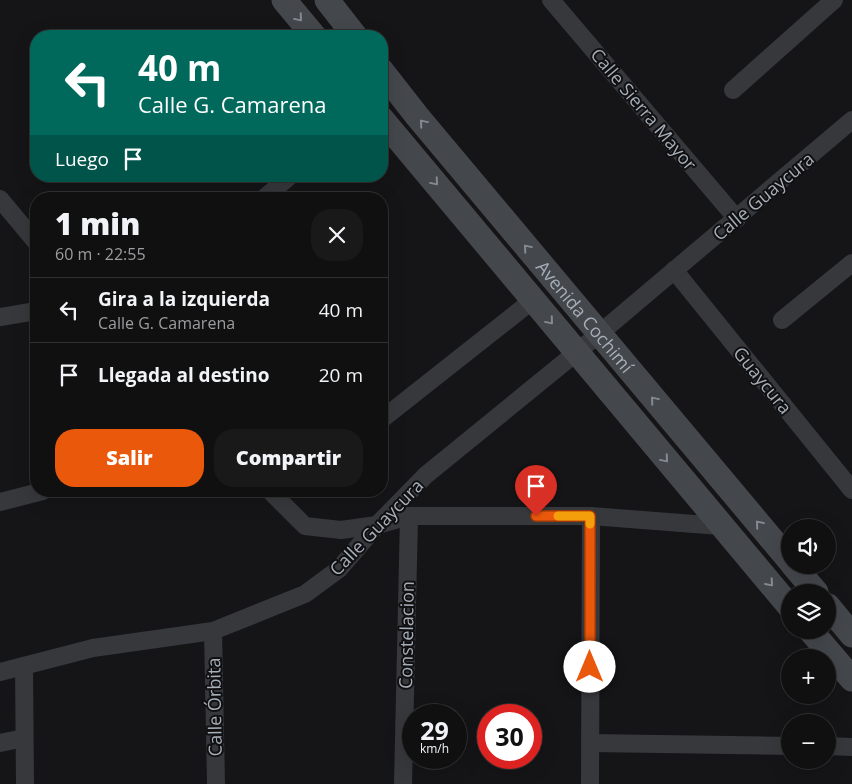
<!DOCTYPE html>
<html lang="es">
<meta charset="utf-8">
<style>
body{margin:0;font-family:"Open Sans",sans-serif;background:#19191a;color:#f1f3f6;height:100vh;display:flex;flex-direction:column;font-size:19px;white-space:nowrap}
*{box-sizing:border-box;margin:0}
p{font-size:16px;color:#9c9d9f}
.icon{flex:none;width:28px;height:28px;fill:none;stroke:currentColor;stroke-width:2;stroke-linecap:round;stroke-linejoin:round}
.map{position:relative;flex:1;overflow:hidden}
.details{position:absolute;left:30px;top:192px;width:358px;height:305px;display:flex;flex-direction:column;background:#101011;border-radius:20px;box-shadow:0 5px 20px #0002,0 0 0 1px #303031}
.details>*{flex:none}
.banner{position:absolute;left:30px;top:30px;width:358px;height:152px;border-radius:20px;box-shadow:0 5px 20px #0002,0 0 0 1px #303031;background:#00695c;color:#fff;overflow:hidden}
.fabs{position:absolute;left:781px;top:519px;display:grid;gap:10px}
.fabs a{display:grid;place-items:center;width:55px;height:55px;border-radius:50%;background:#101011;box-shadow:0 5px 20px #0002,0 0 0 1px #303031;font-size:25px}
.speed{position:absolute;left:402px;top:704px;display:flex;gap:10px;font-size:25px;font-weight:700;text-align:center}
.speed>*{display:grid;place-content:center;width:65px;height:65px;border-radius:50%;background:#101011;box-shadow:0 5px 20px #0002,0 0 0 1px #303031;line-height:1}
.speed small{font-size:12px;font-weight:400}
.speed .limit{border:8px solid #d22;background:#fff;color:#111}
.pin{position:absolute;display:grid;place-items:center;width:42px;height:42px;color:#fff;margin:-51px -21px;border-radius:50% 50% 50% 0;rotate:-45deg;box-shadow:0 0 5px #0007}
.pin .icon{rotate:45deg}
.me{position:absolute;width:55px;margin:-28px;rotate:0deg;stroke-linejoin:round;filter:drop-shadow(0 0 4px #0008)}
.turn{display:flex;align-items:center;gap:18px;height:105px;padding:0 25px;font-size:22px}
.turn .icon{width:65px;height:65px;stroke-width:2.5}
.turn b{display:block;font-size:35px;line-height:42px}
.then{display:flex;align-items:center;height:48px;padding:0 25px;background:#0003;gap:10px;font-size:19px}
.round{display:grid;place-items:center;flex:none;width:52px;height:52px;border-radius:20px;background:#19191a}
.head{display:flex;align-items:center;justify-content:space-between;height:85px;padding:0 25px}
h1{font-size:30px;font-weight:800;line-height:38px}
.primary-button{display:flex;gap:10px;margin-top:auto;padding:10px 25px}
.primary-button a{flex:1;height:58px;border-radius:20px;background:#ea580c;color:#fff;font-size:20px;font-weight:800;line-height:58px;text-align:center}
.primary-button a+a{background:#19191a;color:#f1f3f6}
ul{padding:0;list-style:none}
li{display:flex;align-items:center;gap:15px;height:65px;padding:0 25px;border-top:1px solid #303031}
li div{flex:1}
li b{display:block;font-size:19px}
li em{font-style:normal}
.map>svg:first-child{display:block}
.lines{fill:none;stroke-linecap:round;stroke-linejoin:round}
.street{stroke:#36383c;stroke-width:18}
.secondary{stroke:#44474c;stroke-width:25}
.oneway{stroke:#848a92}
.route-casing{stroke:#983908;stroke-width:12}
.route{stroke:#ea580c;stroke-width:9}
.slow{stroke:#f59e0b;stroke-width:9}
.labels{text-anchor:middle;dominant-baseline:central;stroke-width:4;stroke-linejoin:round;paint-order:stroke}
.street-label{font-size:18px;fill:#a6aeb8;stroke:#101012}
</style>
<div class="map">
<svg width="852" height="784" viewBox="0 0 852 784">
<rect width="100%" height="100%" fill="#151517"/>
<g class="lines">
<!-- street -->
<g class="street">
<polyline points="551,0 737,219"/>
<polyline points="733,90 834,0"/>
<polyline points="0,199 36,242"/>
<polyline points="263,199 290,176"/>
<polyline points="674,270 852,490"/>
<polyline points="0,317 36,311"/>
<polyline points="782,320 852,263"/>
<polyline points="381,420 533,300"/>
<polyline points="270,491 305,526 341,530 377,525 409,516 591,516 720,526"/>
<polyline points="0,502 43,491"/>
<polyline points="213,631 216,784"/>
<polyline points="24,666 25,784"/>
<polyline points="0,672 93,648 213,631 305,594 339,569 377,525 426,475 599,334 852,120"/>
<polyline points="0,743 24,738"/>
<polyline points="590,743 790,746"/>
<polyline points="828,746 852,747"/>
<polyline points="403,784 409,516"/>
<polyline points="590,784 591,516"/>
</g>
<!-- secondary -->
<g class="secondary">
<polyline points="284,0 314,36"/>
<polyline points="327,0 355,36"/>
<path id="s1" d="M381,70L417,116L790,561"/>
<polyline points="381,118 790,607"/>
<polyline points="793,565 816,592"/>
<polyline points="828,606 852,635"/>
<polyline points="810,630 852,679"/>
</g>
</g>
<!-- one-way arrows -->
<defs><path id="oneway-chevron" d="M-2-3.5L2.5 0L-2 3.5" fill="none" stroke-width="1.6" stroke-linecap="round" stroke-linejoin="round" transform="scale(1.25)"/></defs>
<g class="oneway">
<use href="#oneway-chevron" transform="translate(299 18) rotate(50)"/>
<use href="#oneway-chevron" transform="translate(423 123) rotate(-130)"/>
<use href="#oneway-chevron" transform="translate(435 182) rotate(50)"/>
<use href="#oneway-chevron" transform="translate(527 248) rotate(-130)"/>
<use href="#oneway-chevron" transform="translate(550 321) rotate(50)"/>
<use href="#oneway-chevron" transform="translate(654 400) rotate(-130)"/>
<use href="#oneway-chevron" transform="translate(665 459) rotate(50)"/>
<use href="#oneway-chevron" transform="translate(759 524) rotate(-130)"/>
<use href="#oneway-chevron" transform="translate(770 583) rotate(49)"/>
</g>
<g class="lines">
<!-- route casing -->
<g class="route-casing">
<polyline id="route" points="536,516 590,516 590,667"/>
</g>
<!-- route -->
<use href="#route" class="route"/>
<!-- slow -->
<polyline class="slow" points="558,516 590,516 590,524"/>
</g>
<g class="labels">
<!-- street labels -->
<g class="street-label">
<text transform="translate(644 109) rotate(50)">Calle Sierra Mayor</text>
<text transform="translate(763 196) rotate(-40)">Calle Guaycura</text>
<text stroke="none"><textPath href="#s1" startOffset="320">Avenida Cochimí</textPath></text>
<text transform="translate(763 380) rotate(51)">Guaycura</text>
<text transform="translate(376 527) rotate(-46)">Calle Guaycura</text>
<text transform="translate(406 635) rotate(-89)">Constelacion</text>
<text transform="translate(214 707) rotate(-91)">Calle Órbita</text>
</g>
</g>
</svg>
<div class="fabs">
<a><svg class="icon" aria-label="sound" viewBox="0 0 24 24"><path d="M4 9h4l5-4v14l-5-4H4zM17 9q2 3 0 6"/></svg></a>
<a><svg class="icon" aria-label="layers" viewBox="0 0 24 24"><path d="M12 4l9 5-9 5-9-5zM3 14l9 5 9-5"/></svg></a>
<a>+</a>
<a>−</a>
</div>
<div class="speed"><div>29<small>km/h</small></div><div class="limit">30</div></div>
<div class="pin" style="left:536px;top:516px;background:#d93025"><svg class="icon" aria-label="arrive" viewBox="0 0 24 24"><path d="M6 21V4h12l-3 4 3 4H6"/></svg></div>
<svg class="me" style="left:590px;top:667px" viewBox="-20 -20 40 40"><circle r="19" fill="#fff"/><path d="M0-13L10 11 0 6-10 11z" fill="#ea580c"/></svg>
<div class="banner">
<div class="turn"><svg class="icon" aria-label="left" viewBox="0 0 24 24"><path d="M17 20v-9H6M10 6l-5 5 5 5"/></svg><div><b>40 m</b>Calle G. Camarena</div></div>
<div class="then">Luego<svg class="icon" aria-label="arrive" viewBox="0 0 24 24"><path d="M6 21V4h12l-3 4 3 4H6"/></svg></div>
</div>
<section class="details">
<div class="head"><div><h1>1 min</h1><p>60 m · 22:55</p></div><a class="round"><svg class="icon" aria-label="close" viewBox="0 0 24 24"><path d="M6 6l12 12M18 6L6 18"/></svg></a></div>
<ul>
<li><svg class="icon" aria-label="left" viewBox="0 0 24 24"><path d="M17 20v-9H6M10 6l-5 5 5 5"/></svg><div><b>Gira a la izquierda</b><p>Calle G. Camarena</p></div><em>40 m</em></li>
<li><svg class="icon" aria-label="arrive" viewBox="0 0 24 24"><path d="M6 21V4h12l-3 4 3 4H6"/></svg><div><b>Llegada al destino</b></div><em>20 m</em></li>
</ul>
<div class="primary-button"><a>Salir</a><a>Compartir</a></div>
</section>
</div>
